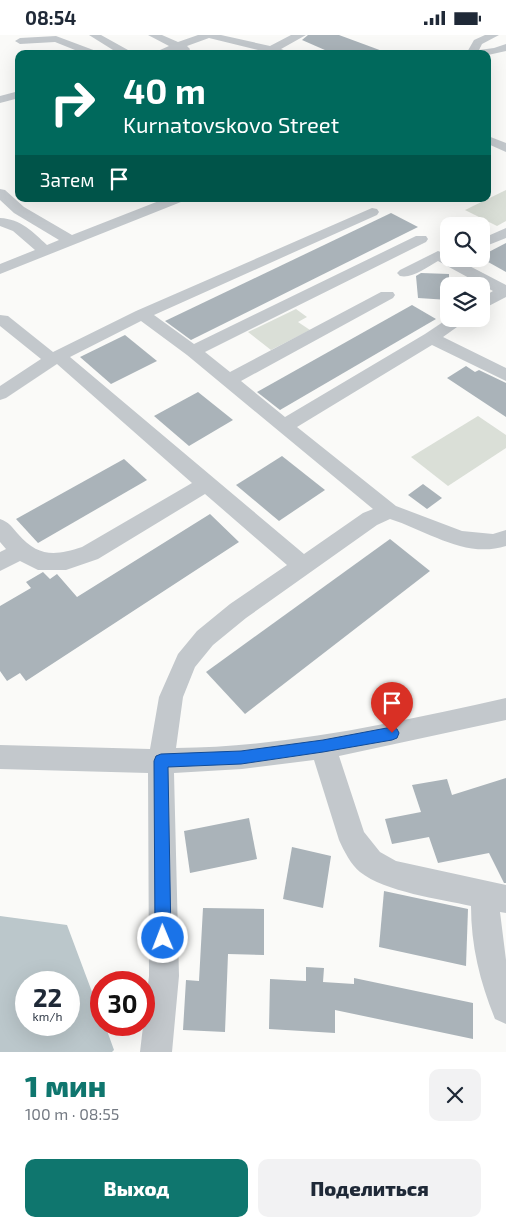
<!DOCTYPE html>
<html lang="ru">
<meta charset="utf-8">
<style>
body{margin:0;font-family:"Exo 2",sans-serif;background:#f2f2f3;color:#1f2937;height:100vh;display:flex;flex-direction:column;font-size:19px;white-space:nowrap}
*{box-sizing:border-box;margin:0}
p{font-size:16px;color:#747a83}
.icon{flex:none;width:28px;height:28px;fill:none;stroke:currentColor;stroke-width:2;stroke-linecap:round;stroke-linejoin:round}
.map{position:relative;height:1017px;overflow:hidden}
.drawer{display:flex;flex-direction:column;background:#fff;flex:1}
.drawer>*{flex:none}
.guide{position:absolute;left:15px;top:15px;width:476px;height:152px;border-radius:10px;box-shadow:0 5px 20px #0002;background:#00695c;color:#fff;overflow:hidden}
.fabs{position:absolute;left:440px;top:182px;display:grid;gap:10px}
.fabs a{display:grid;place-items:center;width:50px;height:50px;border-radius:10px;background:#fff;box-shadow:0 5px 20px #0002;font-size:25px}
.speed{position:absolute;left:15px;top:936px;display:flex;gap:10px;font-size:25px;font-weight:700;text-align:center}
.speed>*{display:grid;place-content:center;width:65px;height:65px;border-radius:50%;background:#fff;box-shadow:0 5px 20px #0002;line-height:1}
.speed small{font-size:12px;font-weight:400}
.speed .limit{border:8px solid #d22;background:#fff;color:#111}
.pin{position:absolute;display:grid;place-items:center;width:42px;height:42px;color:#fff;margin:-51px -21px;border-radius:50% 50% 50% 0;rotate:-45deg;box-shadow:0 0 5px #0007}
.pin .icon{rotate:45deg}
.me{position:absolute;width:55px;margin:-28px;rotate:359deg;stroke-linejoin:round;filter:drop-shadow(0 0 4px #0008)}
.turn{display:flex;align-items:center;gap:18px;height:105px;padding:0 25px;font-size:22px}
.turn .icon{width:65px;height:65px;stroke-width:2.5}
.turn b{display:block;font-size:35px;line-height:42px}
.then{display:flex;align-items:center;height:48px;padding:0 25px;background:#0003;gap:10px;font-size:19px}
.round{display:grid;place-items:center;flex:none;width:52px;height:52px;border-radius:10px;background:#f2f2f3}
.summary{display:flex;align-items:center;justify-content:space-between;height:85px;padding:0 25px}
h1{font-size:30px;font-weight:800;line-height:38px;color:#0f766e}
.action{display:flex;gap:10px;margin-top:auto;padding:10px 25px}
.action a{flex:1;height:58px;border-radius:10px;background:#0f766e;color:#fff;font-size:20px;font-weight:800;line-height:58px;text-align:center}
.action a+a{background:#f2f2f3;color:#1f2937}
.status{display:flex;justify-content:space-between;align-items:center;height:35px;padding:0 25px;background:#fff;direction:ltr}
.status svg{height:14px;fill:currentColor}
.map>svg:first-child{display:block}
.green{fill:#dadfd7}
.water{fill:#bbc7cb;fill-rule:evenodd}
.building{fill:#aab3b9}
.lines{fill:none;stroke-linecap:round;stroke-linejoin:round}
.minor{fill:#c3c8cc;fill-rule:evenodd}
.route{fill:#1a73e8;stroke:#114b97}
</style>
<div class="status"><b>08:54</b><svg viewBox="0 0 49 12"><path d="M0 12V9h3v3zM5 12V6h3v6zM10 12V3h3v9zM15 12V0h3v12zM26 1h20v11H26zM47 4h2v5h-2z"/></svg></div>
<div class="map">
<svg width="506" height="1017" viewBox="0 0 506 1017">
<rect width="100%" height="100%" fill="#fafaf8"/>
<!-- green -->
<g class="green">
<polygon points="506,155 506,186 497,191 465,175"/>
<polygon points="296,274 307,282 298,287 310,295 271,315 248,297"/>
<polygon points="478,381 506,400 506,413 448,451 411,422"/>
</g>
<!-- water -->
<path class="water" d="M0,881L67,890L101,981V990H105L114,1015L112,1017H0ZM26,948H69V990H26Z"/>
<!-- building -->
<g class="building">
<polygon points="308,0 339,0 385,17 385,19 334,19 302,5"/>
<polygon points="391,178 418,192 191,305 165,286"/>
<polygon points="506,208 506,237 481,223 481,221"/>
<polygon points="421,238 449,239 449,265 418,263 416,241"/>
<polygon points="412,270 436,284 280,375 257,357"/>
<polygon points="125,300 157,326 111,349 80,322"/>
<polygon points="466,331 475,337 479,335 506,348 506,382 447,343"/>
<polygon points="198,357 233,385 189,411 154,381"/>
<polygon points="282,421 325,455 279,486 236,450"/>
<polygon points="124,424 147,445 38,508 16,484"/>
<polygon points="423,449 442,463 427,474 408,460"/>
<polygon points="210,479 239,507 26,646 20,638 7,646 0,636 0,571 31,553 26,547 43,537 50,544 57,539 77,562"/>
<polygon points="390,504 430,536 245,679 206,637"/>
<polygon points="506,743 506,848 504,848 489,818 438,828 429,802 392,809 385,784 421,777 412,750 447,744 452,760"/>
<polygon points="249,783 257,824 190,838 184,796"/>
<polygon points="292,812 331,821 323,873 283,864"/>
<polygon points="384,856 468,874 466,931 379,912"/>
<polygon points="203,873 264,874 264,920 228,919 225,997 183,995 186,945 199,946"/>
<polygon points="306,932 324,933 323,947 354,949 354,943 473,968 473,1004 335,975 335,998 269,994 270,944 306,946"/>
</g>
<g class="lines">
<!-- minor -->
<g class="minor">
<polygon points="89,0 101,0 128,15 129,18 85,19 55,7 20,9 15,6 20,3 56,1 96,16 113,15"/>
<polygon points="148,0 162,0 178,7 198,0 221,0 270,11 291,0 306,0 281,14 294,19 274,19 209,3 187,11 190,14 189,16 178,15 167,19 151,19 169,11"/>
<polygon points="485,0 499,0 482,9 479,15 494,13 506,9 506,16 488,20 466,19 474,5"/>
<polygon points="19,56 19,63 0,68 0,61"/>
<polygon points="488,101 506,108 506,117 488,109"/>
<path d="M0,154L5,155L24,172L72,200L164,164H183L181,167L0,239V229L35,215L13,196L0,191V183C21,184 33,197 47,210L59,205L14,178L0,165Z"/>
<path d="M372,173L377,174L379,177L377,180L154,280L194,309L416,201H426L428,204L426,207L205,317L230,337L381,257H393L395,260L393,263L241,346L285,382L425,299L449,283L466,284L464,287L443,302L506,333V346L432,310L297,392L396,471L462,496L493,499L506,495V511C465,524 428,496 390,484L377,490L246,583L213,610L195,632L183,662L176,713C287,712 398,687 506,663V685L339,721L364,797L380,817L396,826L506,850V878L500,877L506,925V989L495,984C480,947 471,911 471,871C440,864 385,857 360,837C351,830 344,816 339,805L314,725L242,734L174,738L179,941L172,1017H140L149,941L148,738L0,734V710L150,714L159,662L178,619L197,596L230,569L287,530L205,459L98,524L66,535H38L20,526L0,536V517L6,514L0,507V484C9,487 12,492 18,499C38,522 55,521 82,512L192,448L57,329L6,363L0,365V351L41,324L0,291V280L8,281L53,317L136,276ZM141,286L187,320L373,474L363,478L304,519L70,322Z"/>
<polygon points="506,193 506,203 481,213 481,204"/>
<path d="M438,216L449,220V224H456L506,250V262L481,275V263L493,256L438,226C427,232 412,244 400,241L397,238L400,235Z"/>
</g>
</g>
<!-- route -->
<polygon class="route" points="392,692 397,694 399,698 397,703 392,705 323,717 241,729 168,732 171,903 169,909 163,911 157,909 155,903 154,726 156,721 161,719 241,716 323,705"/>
</svg>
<div class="fabs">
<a><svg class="icon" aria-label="search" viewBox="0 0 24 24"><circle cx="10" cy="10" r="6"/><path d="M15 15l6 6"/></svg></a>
<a><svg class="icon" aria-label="layers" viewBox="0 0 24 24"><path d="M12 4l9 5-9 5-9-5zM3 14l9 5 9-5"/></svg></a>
</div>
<div class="speed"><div>22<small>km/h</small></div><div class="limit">30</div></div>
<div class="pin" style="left:392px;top:698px;background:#d93025"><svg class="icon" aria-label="arrive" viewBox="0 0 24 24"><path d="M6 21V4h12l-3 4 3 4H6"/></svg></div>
<svg class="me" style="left:163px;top:903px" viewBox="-20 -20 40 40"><circle r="17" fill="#1a73e8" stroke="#fff" stroke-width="3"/><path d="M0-11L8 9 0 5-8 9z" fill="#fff"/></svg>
<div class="guide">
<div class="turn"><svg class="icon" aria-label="right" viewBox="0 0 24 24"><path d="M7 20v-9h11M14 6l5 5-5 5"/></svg><div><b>40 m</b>Kurnatovskovo Street</div></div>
<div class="then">Затем<svg class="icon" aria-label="arrive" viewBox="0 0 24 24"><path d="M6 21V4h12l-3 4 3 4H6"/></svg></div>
</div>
</div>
<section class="drawer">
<div class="summary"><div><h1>1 мин</h1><p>100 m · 08:55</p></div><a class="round"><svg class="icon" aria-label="close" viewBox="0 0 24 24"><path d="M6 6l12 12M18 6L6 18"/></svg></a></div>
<div class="action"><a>Выход</a><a>Поделиться</a></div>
</section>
